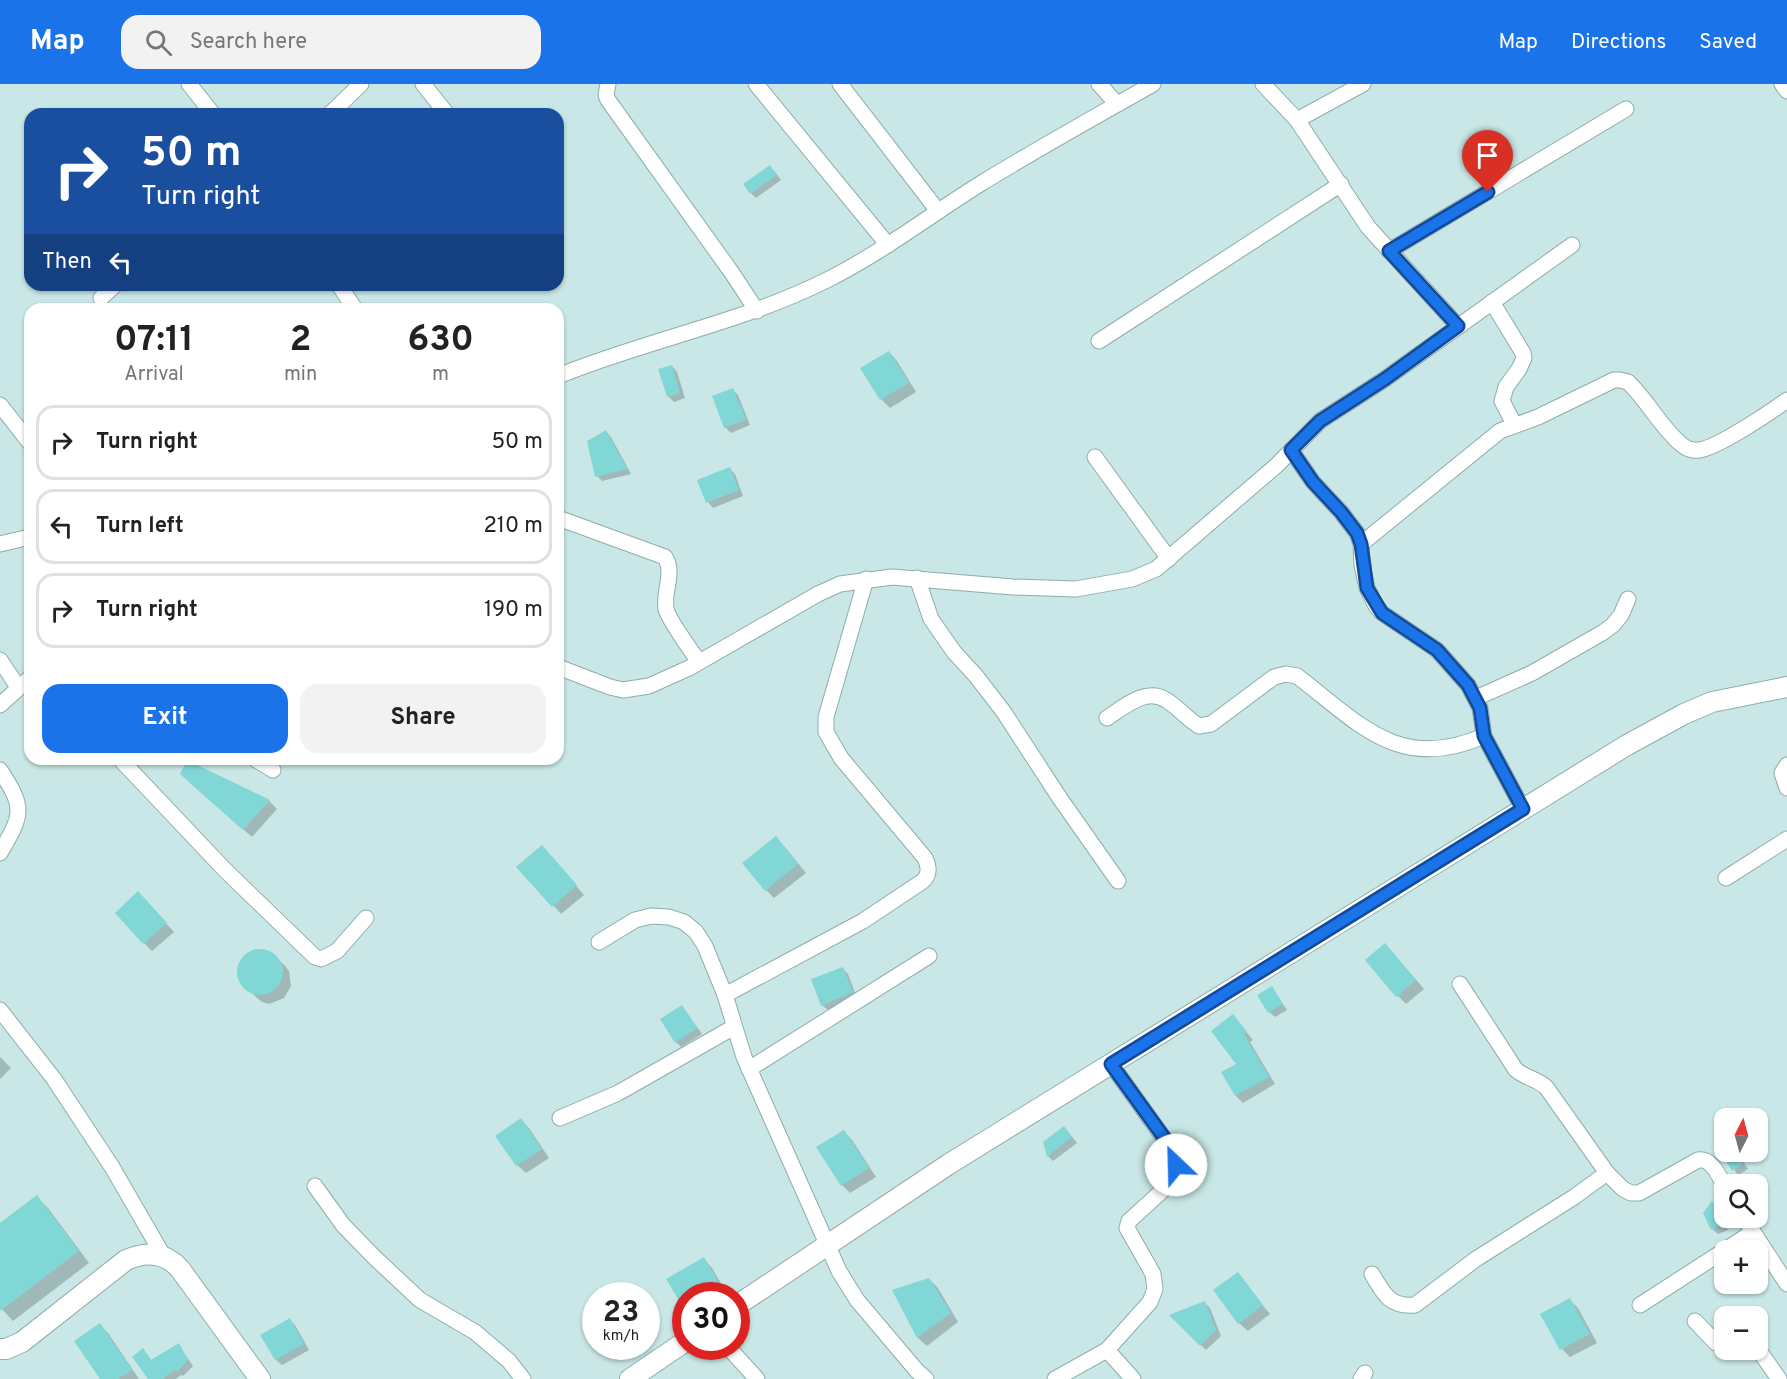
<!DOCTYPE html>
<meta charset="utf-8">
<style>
body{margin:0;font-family:Overpass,sans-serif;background:#f2f2f2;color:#222;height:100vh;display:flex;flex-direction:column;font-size:22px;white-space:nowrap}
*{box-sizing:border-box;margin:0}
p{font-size:20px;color:#767676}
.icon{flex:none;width:33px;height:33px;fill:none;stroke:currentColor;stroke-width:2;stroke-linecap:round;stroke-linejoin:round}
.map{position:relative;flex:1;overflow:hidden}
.sheet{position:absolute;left:24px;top:219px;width:540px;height:462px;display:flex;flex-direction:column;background:#fff;border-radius:18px;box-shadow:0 2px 4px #0004}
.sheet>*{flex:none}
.banner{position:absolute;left:24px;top:24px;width:540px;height:183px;border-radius:18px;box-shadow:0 2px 4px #0004;background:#1a4fa0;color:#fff;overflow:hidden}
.needle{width:39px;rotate:6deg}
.buttons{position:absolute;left:1714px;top:1024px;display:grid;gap:12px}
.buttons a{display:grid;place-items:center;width:54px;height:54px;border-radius:12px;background:#fff;box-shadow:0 2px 4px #0004;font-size:30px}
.speed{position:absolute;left:582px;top:1198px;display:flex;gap:12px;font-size:30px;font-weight:700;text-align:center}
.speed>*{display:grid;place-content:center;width:78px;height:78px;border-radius:50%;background:#fff;box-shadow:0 2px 4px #0004;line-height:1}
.speed small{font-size:15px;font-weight:400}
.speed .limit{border:9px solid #d22;background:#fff;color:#111}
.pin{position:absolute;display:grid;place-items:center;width:51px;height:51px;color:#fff;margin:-62px -26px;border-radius:50% 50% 50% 0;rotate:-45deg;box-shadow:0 0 6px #0007}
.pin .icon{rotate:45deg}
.me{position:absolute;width:66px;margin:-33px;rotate:336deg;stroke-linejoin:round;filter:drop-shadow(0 0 4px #0008)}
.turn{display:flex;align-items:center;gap:21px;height:126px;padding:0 18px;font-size:27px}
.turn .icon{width:78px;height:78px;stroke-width:2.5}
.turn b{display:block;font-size:42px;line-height:51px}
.then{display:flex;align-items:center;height:57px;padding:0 18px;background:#0003;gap:12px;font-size:22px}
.eta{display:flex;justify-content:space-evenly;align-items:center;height:102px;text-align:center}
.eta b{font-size:36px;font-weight:700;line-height:42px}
.primary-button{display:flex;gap:12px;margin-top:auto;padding:12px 18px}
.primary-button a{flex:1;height:69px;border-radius:18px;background:#1a73e8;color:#fff;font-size:24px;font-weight:700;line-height:69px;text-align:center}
.primary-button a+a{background:#f2f2f2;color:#222}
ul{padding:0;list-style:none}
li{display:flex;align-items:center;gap:18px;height:75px;margin:0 12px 9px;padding:0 6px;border:3px solid #e0e0e0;border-radius:18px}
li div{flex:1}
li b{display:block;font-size:22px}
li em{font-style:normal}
header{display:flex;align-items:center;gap:36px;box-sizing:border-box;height:84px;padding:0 30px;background:#1a73e8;color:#fff}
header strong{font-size:28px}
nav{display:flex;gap:33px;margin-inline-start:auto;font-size:21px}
.search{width:420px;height:54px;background:#f2f2f2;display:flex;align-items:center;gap:15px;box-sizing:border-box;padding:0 21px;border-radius:18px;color:#767676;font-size:22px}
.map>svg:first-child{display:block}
.shadow{fill:#0003}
.building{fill:#81d7d6}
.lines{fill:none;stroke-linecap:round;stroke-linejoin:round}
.minor-casing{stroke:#8facac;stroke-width:17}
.tertiary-casing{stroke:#8facac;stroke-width:22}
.minor{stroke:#fff;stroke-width:15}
.tertiary{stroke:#fff;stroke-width:20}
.route-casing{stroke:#114b97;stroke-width:15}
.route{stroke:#1a73e8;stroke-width:10}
</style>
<header>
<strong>Map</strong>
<div class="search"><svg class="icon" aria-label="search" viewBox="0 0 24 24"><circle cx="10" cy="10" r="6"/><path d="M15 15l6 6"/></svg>Search here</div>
<nav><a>Map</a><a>Directions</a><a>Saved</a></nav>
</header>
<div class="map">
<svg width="1787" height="1295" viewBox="0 0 1787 1295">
<rect width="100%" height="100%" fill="#c8e7e6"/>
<!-- shadow -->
<g class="shadow">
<polygon points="775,88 781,96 756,114 751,109"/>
<polygon points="889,268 897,277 916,308 890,324 881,315 863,285"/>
<polygon points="672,282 677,288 685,314 674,318 668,312"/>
<polygon points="733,306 738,311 750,341 731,349 725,343"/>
<polygon points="606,348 611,353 631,390 602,397 597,392"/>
<polygon points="730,385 735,390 743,412 713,424 708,418"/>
<polygon points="188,678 269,717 277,725 252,753 190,699"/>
<polygon points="784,762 806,789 774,814 766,806"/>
<polygon points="550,771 584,811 561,830 519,783"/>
<polygon points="146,818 174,848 152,867 144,859"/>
<polygon points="263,866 276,873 285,882 289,887 291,902 284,914 269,920 262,918 241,900 238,885 244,873 250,869"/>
<polygon points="1393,869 1424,905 1406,920 1397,911"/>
<polygon points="843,885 848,890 857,914 828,926 822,921"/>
<polygon points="1272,904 1287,926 1275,933 1269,928"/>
<polygon points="682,922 702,950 681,963 676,958"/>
<polygon points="1233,932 1253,956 1250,958 1275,1000 1243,1019 1236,1012 1223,989 1238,980"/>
<polygon points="0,973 11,984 0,995"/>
<polygon points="521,1036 529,1044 549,1074 526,1089 517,1081 497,1052"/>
<polygon points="844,1048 852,1056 876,1093 850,1109 842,1101"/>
<polygon points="1069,1049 1077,1059 1053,1077 1048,1072 1045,1059"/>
<polygon points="1725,1056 1725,1068 1737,1068 1748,1085 1738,1091 1717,1061"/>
<polygon points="36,1113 48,1124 89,1179 13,1237 0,1223 0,1141"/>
<polygon points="1712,1119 1717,1124 1728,1146 1718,1150 1712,1145"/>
<polygon points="704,1175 712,1184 728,1212 686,1212 668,1196"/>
<polygon points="1237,1190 1270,1230 1248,1247 1239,1239"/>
<polygon points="929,1195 938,1204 958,1238 927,1262 918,1254 894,1207"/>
<polygon points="1570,1216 1578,1224 1597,1259 1570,1273 1562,1265"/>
<polygon points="1205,1219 1210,1224 1221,1252 1206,1266 1172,1232"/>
<polygon points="290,1236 295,1241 309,1266 282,1281 276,1276 262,1251"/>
<polygon points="100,1241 108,1249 139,1295 102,1295"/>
<polygon points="178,1260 193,1282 183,1292 181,1291 176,1295 150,1295 143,1266 152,1277"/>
</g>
<!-- building -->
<g class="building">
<polygon points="770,81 777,91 750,110 743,100"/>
<polygon points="889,267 909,299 880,316 860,284"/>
<polygon points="672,281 680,309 667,313 658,285"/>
<polygon points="733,304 746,336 724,344 712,312"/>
<polygon points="606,346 627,385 595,393 587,357"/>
<polygon points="730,383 739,406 706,419 697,396"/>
<polygon points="187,676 270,716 243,746 180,690"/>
<polygon points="776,752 798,780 765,807 742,779"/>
<polygon points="542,761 577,801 552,823 516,783"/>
<polygon points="138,807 167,839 143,860 115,829"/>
<polygon points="1385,859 1416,896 1396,913 1365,876"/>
<circle cx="260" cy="888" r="23"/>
<polygon points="843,883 853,908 821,922 811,895"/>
<polygon points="1272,902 1283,920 1268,929 1257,911"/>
<polygon points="682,921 697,944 675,959 660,935"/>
<polygon points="1233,930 1247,948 1244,950 1269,993 1235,1012 1221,988 1236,980 1211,947"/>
<polygon points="521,1034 542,1065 516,1082 495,1052"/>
<polygon points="1064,1042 1072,1053 1047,1073 1043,1058"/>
<polygon points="844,1046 869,1084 841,1102 816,1063"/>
<polygon points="1720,1068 1737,1068 1744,1079 1732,1087"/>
<polygon points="37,1111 79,1167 0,1227 0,1139"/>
<polygon points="1712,1117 1723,1140 1711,1146 1703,1129"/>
<polygon points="704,1173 726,1212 686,1212 686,1228 666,1195"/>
<polygon points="1238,1188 1263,1221 1238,1240 1213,1206"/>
<polygon points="929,1194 951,1229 917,1254 892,1206"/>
<polygon points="1570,1214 1590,1250 1560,1266 1540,1230"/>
<polygon points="1205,1217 1216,1246 1200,1262 1169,1231"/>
<polygon points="290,1234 304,1260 275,1276 260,1251"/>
<polygon points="100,1239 132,1286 118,1295 100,1295 74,1257"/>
<polygon points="179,1259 188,1276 177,1288 175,1286 163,1295 148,1295 132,1273 143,1264 151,1276"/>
</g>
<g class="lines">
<!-- minor casing -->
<g class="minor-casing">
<g id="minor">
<polyline points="189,0 213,30"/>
<polyline points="423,0 447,30"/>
<polyline points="608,0 606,11 608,16 732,189 757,227"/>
<polyline points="756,0 888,161"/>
<polyline points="840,0 938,127"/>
<polyline points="1099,0 1117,20"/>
<polyline points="1263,0 1297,36 1368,143 1458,242"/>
<polyline points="1782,0 1787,7"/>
<polyline points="330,30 361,0"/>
<polyline points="1297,36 1363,0"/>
<polyline points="1389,167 1626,25"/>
<polyline points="339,201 355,225"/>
<polyline points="101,214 115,201"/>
<polyline points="1492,218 1523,269 1524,274 1519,285 1506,303 1502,317 1514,340"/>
<polyline points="1099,257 1341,100"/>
<path d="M558,292C646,256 741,239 827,196C881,169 929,132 980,100C1037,65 1095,33 1153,0"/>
<polyline points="0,321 30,359"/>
<polyline points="1291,366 1313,398 1341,428 1357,449 1361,460 1362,481 1367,504 1376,522 1382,529 1437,566 1468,601 1480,624 1484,652 1523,725"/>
<polyline points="1095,373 1169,475"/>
<path d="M558,434L665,473C675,489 663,507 666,525C669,537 691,566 699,578"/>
<polyline points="0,460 30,453"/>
<path d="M1361,460L1500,347L1538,333L1614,296H1620L1628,298C1648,317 1661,344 1682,361C1687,365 1693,367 1699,366C1717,364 1771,328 1787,316"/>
<polyline points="917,494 931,535 954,568 976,592 1003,627 1059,713 1118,797"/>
<polyline points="0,576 18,603"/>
<polyline points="558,583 610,603 623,606 649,602 689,584 818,510 840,500 892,493 1013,503 1076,505 1132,495 1156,485 1277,381 1320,337 1385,295 1572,161"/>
<polyline points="1476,614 1532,589 1602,549 1613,541 1621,531 1628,515"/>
<polyline points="0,621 30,594"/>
<path d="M1107,634C1124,623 1146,603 1166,616C1178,623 1187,635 1199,642L1211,640L1274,593L1286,590L1297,592C1360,640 1399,689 1484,652"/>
<polyline points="120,675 225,786 315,873 321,875 337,867 366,834"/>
<polyline points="255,675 273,686"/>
<polyline points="1787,681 1782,689 1787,704"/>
<path d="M0,686C25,724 23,730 0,769"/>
<polyline points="1726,794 1787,755"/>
<polyline points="599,858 635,836 651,832 669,833 684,838 696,848 705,862 725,911 744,973 839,1187 857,1216 917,1287 926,1295"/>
<path d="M1460,900L1516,986C1526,994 1537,995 1546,1003L1607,1089L1623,1105L1631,1109H1639L1698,1076C1712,1074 1719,1092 1725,1103"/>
<path d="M725,911L863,837L923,797C930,790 929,783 925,774L841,674L826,648V633L866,495"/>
<polyline points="0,926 54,995 112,1083 164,1173"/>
<polyline points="749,985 929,872"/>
<polyline points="560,1034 618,1009 734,943"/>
<polyline points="315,1102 343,1141 373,1172 420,1216 475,1248 509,1277 523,1295"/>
<polyline points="1744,1134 1787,1200"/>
<path d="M1372,1190C1384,1210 1389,1223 1415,1221L1476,1175L1574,1113L1607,1089"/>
<polyline points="1640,1221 1753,1148"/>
<polyline points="1695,1237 1716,1259 1725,1261"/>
<polyline points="728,1263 757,1295"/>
<polyline points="1758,1265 1779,1295"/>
<polyline points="1107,1266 1133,1295"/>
<polyline points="1055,1295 1107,1266 1150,1218 1155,1205 1153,1190 1127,1144 1129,1137 1174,1096 1176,1081 1173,1067 1111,980"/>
<polyline points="1361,1295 1365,1289"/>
</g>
</g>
<!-- tertiary casing -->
<g class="tertiary-casing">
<g id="tertiary">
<polyline points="736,1222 949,1080 1627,661 1684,630 1712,618 1787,603"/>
<path d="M0,1265H6L22,1258L126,1176C146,1167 165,1168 180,1185L260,1295"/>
<polyline points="630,1295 686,1257"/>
</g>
</g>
<!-- minor -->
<use href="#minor" class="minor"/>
<!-- tertiary -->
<use href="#tertiary" class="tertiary"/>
</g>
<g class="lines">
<!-- route casing -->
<g class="route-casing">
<polyline id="route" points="1176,1081 1173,1066 1111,980 1523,725 1484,652 1480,624 1468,601 1437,566 1382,529 1367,504 1361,460 1357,449 1341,428 1313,398 1291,366 1320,337 1385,295 1458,242 1389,167 1488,108"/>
</g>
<!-- route -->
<use href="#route" class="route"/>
</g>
</svg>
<div class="buttons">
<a><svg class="needle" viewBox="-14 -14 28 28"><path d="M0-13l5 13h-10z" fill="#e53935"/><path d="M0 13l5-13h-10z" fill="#767676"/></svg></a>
<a><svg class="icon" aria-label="search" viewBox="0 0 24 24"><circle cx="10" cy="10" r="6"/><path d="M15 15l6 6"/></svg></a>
<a>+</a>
<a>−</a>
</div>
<div class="speed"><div>23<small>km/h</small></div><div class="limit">30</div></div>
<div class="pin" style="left:1488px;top:108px;background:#d93025"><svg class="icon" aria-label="arrive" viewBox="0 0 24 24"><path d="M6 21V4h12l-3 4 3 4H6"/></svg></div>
<svg class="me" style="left:1176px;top:1081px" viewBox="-20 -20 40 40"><circle r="19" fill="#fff"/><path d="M0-13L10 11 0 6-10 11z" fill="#1a73e8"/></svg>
<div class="banner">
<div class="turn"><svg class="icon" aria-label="right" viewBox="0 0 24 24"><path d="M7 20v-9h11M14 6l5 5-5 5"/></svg><div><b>50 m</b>Turn right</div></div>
<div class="then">Then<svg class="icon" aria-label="left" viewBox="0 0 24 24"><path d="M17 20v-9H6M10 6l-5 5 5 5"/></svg></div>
</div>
<section class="sheet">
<div class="eta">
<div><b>07:11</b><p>Arrival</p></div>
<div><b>2</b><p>min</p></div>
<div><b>630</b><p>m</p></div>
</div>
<ul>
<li><svg class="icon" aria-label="right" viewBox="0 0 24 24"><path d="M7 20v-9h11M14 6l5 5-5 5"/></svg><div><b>Turn right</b></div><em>50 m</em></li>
<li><svg class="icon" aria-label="left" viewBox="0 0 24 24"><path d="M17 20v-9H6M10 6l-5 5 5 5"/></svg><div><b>Turn left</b></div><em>210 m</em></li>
<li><svg class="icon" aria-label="right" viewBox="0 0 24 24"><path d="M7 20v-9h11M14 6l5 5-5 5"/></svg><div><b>Turn right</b></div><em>190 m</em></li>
</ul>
<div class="primary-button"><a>Exit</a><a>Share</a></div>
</section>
</div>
